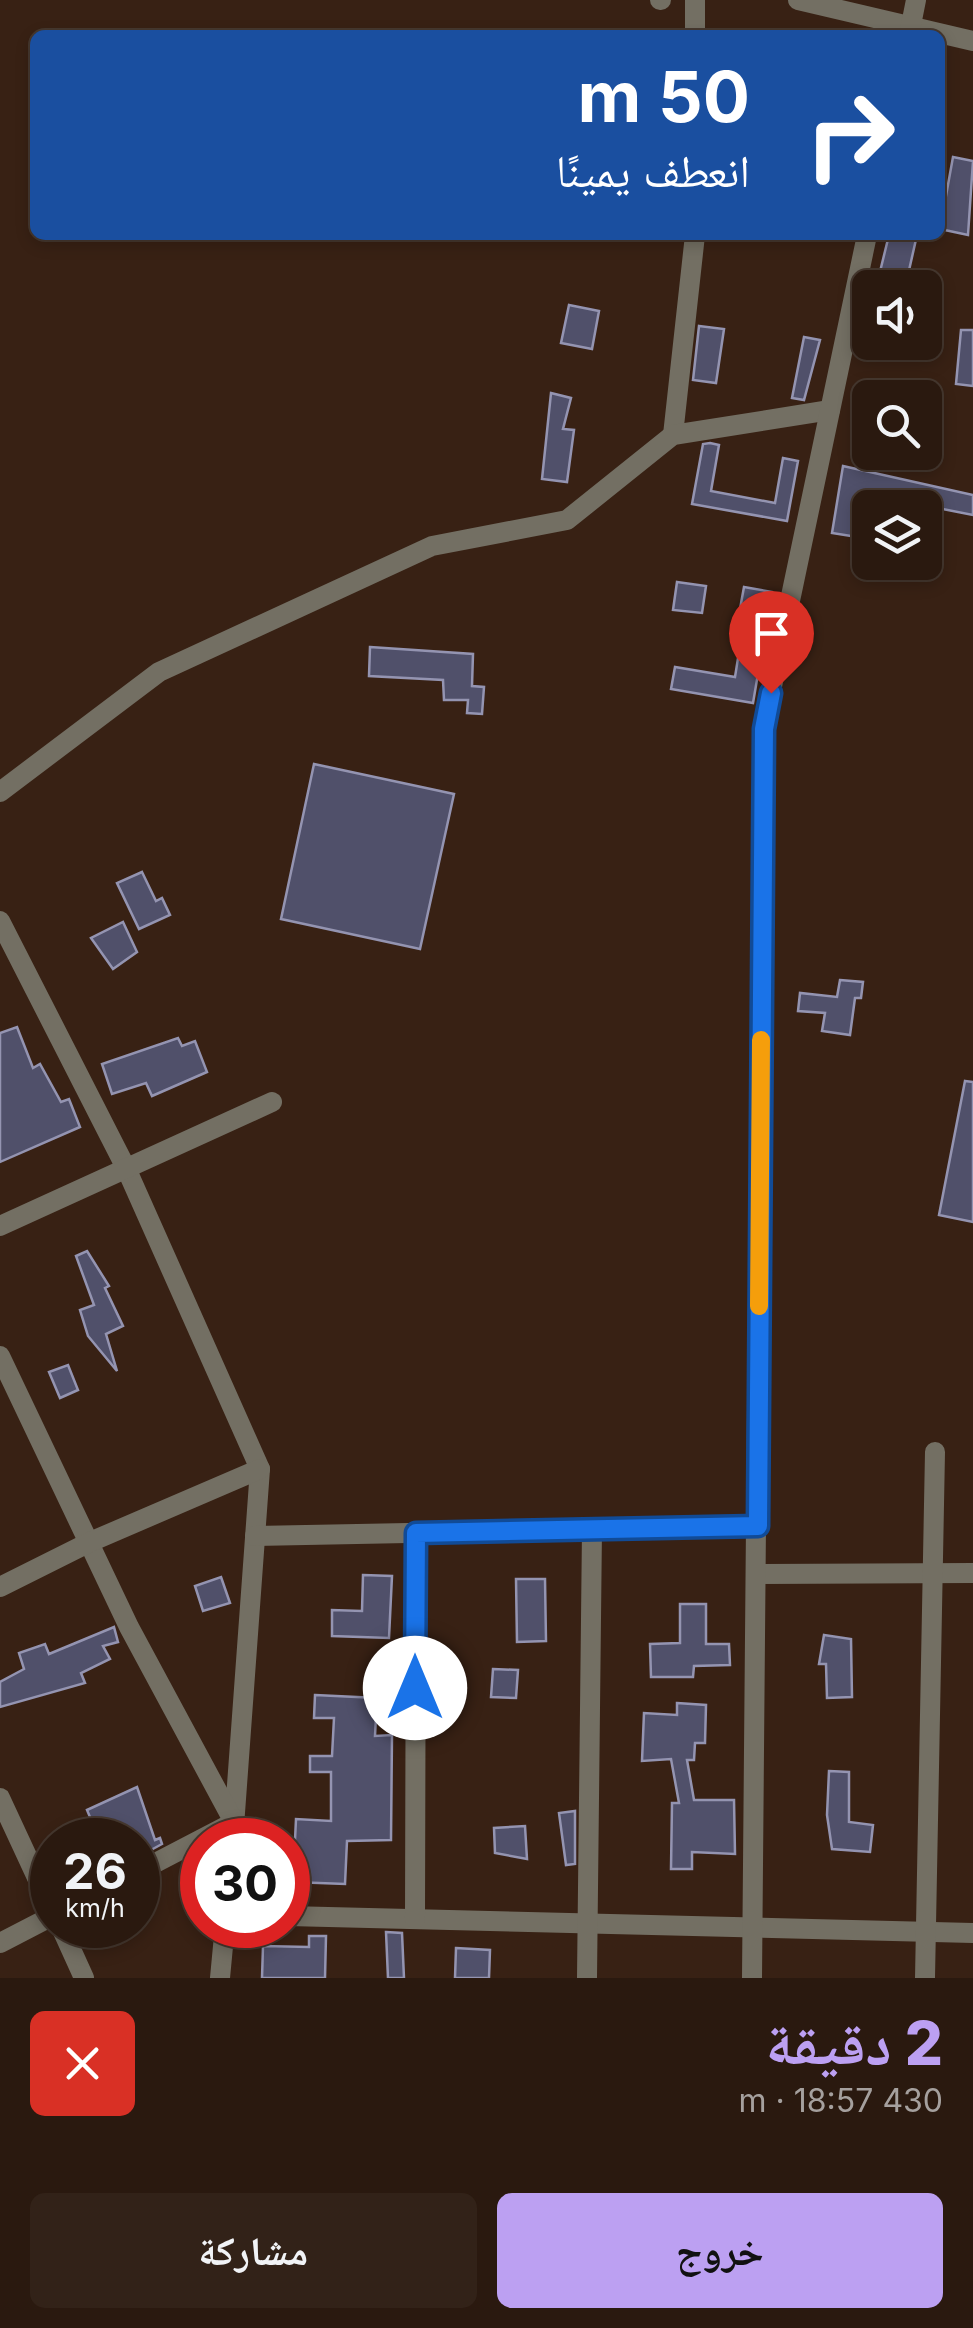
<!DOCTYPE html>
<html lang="ar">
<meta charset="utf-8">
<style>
body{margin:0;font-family:Inter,"Noto Naskh Arabic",sans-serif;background:#322218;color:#f1f3f6;direction:rtl;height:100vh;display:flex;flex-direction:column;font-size:38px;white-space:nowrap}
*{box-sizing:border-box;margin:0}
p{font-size:32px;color:#a5a09e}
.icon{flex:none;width:55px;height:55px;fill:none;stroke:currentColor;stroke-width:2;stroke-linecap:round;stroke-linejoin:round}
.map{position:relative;height:1978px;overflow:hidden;direction:ltr}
.side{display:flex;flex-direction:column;background:#2a190f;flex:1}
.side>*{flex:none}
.top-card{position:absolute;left:30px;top:30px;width:915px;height:210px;border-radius:15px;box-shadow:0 5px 15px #0003,0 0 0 2px #46382f;direction:rtl;background:#1a4fa0;color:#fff;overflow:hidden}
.fabs{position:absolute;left:852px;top:270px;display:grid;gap:20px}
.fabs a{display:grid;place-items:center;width:90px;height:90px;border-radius:15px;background:#2a190f;box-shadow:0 5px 15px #0003,0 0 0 2px #46382f;font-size:50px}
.speed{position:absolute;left:30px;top:1818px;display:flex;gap:20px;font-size:50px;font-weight:700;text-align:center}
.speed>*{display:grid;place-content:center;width:130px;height:130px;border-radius:50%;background:#2a190f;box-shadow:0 5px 15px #0003,0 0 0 2px #46382f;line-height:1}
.speed small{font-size:25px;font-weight:400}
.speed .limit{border:15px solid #d22;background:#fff;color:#111}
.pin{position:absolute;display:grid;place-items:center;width:85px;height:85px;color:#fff;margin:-102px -42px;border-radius:50% 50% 50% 0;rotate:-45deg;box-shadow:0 0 10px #0007}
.pin .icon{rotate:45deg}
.me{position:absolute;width:110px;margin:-55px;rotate:0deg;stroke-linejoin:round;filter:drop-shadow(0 0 8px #0008)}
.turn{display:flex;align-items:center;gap:35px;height:210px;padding:0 30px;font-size:45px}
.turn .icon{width:130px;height:130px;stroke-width:2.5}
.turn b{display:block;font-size:70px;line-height:85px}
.round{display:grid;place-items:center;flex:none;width:105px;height:105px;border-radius:15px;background:#322218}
.summary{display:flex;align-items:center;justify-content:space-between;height:170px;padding:0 30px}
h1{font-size:60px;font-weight:800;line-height:75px;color:#bca0f2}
.action{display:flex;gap:20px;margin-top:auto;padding:20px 30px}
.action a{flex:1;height:115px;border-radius:15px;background:#bca0f2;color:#111;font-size:40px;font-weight:800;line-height:115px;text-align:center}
.action a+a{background:#322218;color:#f1f3f6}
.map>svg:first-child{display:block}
.building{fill:#50506a;stroke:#9494b1;stroke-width:2.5}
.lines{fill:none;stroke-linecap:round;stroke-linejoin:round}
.minor{stroke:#736f63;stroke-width:20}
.route-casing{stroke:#114b97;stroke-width:25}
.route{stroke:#1a73e8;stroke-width:18}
.slow{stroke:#f59e0b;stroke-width:18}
</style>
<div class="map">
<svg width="973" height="1978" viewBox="0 0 973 1978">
<rect width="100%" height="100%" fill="#382114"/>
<!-- building -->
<g class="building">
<polygon points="953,157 973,161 968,235 940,229"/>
<polygon points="889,235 917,235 905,288 876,288"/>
<polygon points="569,305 599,311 592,349 561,343"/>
<polygon points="699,326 724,329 716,383 693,380"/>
<polygon points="961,330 973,330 973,386 956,384"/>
<polygon points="804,337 820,340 804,400 792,398"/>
<polygon points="551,393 571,398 563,429 574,430 567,482 542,479"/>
<polygon points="710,443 719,445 711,491 775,503 783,458 798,461 787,521 692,504 703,444"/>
<polygon points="843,466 973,495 973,515 902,501 901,508 870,508 870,539 832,533"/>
<polygon points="677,582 706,586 702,613 673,610"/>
<polygon points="744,587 772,592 753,703 671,689 675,667 735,677 744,621 738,620"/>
<polygon points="370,647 473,654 472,686 484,687 482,714 467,713 468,700 444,700 443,680 369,676"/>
<polygon points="314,764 454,794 420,949 281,919"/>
<polygon points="142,872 156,901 162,898 170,915 139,929 117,883"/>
<polygon points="123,922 137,952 113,969 91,938"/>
<polygon points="840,980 863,982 861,998 855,998 850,1035 822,1031 825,1013 798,1011 800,993 837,997"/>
<polygon points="17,1027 33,1068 40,1064 61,1102 69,1099 80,1127 0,1162 0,1033"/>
<polygon points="178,1038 182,1046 195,1041 207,1072 152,1096 146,1083 112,1094 102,1064"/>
<polygon points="965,1081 973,1082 973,1222 939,1215"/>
<polygon points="87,1251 109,1286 105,1288 123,1326 106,1334 117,1371 88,1336 80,1310 94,1305 76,1256"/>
<polygon points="68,1365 78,1390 60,1398 49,1372"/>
<polygon points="363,1575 392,1576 389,1638 332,1636 332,1610 362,1611"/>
<polygon points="221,1577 230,1603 203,1611 195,1586"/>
<polygon points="516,1579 545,1579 546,1641 517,1642"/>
<polygon points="680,1604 706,1604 706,1644 729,1644 730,1665 694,1666 693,1677 651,1677 650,1644 680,1643"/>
<polygon points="114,1627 118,1642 103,1646 110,1659 81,1673 85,1683 0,1707 0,1682 24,1669 19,1653 45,1644 49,1654"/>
<polygon points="824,1635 851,1639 852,1697 827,1698 826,1664 819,1664"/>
<polygon points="493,1669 518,1670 516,1698 491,1697"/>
<polygon points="315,1695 377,1698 375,1736 392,1735 391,1840 347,1841 345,1884 293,1882 296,1819 331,1821 331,1772 310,1772 310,1756 332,1756 334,1718 314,1718"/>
<polygon points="677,1703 706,1705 705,1743 695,1743 694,1760 687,1760 694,1800 734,1800 735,1854 692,1852 692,1869 671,1869 672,1803 679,1803 671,1759 642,1761 644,1713 677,1715"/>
<polygon points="829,1771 849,1772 849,1822 873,1825 870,1852 832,1849 827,1815"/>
<polygon points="137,1787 155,1840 160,1838 162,1844 138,1857 138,1840 113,1840 111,1835 99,1839 87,1810"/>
<polygon points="575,1811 575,1864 566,1865 559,1813"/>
<polygon points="525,1826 527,1859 495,1853 494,1828"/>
<polygon points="386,1932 402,1933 404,1978 388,1978"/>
<polygon points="309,1936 326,1936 325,1978 262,1978 263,1946 309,1947"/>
<polygon points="456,1948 490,1950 489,1978 455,1978"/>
</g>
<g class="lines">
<!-- minor -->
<g class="minor">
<polyline points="660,0 661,0"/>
<polyline points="695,0 695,35"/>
<polyline points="798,0 973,41"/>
<polyline points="909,35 916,0"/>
<polyline points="673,435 695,235"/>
<polyline points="0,792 159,672 432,546 567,520 673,435 830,410"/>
<polyline points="0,921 126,1168 260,1469 233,1840"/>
<polyline points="0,1226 272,1102"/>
<polyline points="0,1356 129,1627 234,1822 138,1872"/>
<polyline points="255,1536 758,1526"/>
<polyline points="757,1574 973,1573"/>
<polyline points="0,1587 90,1542 260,1469"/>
<polyline points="0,1798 52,1910"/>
<polyline points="288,1916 973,1933"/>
<polyline points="415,1919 416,1533"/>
<polyline points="60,1925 84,1978"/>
<polyline points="0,1943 52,1916"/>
<polyline points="220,1978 225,1925"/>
<polyline points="587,1978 592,1529"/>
<polyline points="752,1978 763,729 867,235"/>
<polyline points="925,1978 935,1452"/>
</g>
</g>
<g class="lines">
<!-- route casing -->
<g class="route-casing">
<polyline id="route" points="415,1688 416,1533 758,1526 764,729 771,693"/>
</g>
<!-- route -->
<use href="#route" class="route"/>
<!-- slow -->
<polyline class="slow" points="759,1306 761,1040"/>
</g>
</svg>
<div class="fabs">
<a><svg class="icon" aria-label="sound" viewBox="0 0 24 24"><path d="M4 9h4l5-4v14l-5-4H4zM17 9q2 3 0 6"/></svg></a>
<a><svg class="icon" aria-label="search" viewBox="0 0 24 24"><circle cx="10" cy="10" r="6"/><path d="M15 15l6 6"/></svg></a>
<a><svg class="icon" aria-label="layers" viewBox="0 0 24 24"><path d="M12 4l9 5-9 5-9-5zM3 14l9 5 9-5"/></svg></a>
</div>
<div class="speed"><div>26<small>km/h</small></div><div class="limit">30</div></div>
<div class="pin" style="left:771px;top:693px;background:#d93025"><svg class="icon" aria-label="arrive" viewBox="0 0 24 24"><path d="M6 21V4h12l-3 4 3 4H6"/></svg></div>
<svg class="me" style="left:415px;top:1688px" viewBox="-20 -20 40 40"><circle r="19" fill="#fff"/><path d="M0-13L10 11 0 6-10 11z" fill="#1a73e8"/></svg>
<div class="top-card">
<div class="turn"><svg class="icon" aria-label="right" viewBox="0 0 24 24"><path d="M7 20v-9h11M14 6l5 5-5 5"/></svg><div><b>50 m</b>انعطف يمينًا</div></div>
</div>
</div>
<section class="side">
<div class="summary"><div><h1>2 دقيقة</h1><p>430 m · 18:57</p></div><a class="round" style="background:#d93025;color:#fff"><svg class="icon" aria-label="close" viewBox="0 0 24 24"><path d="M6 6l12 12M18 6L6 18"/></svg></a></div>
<div class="action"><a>خروج</a><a>مشاركة</a></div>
</section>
